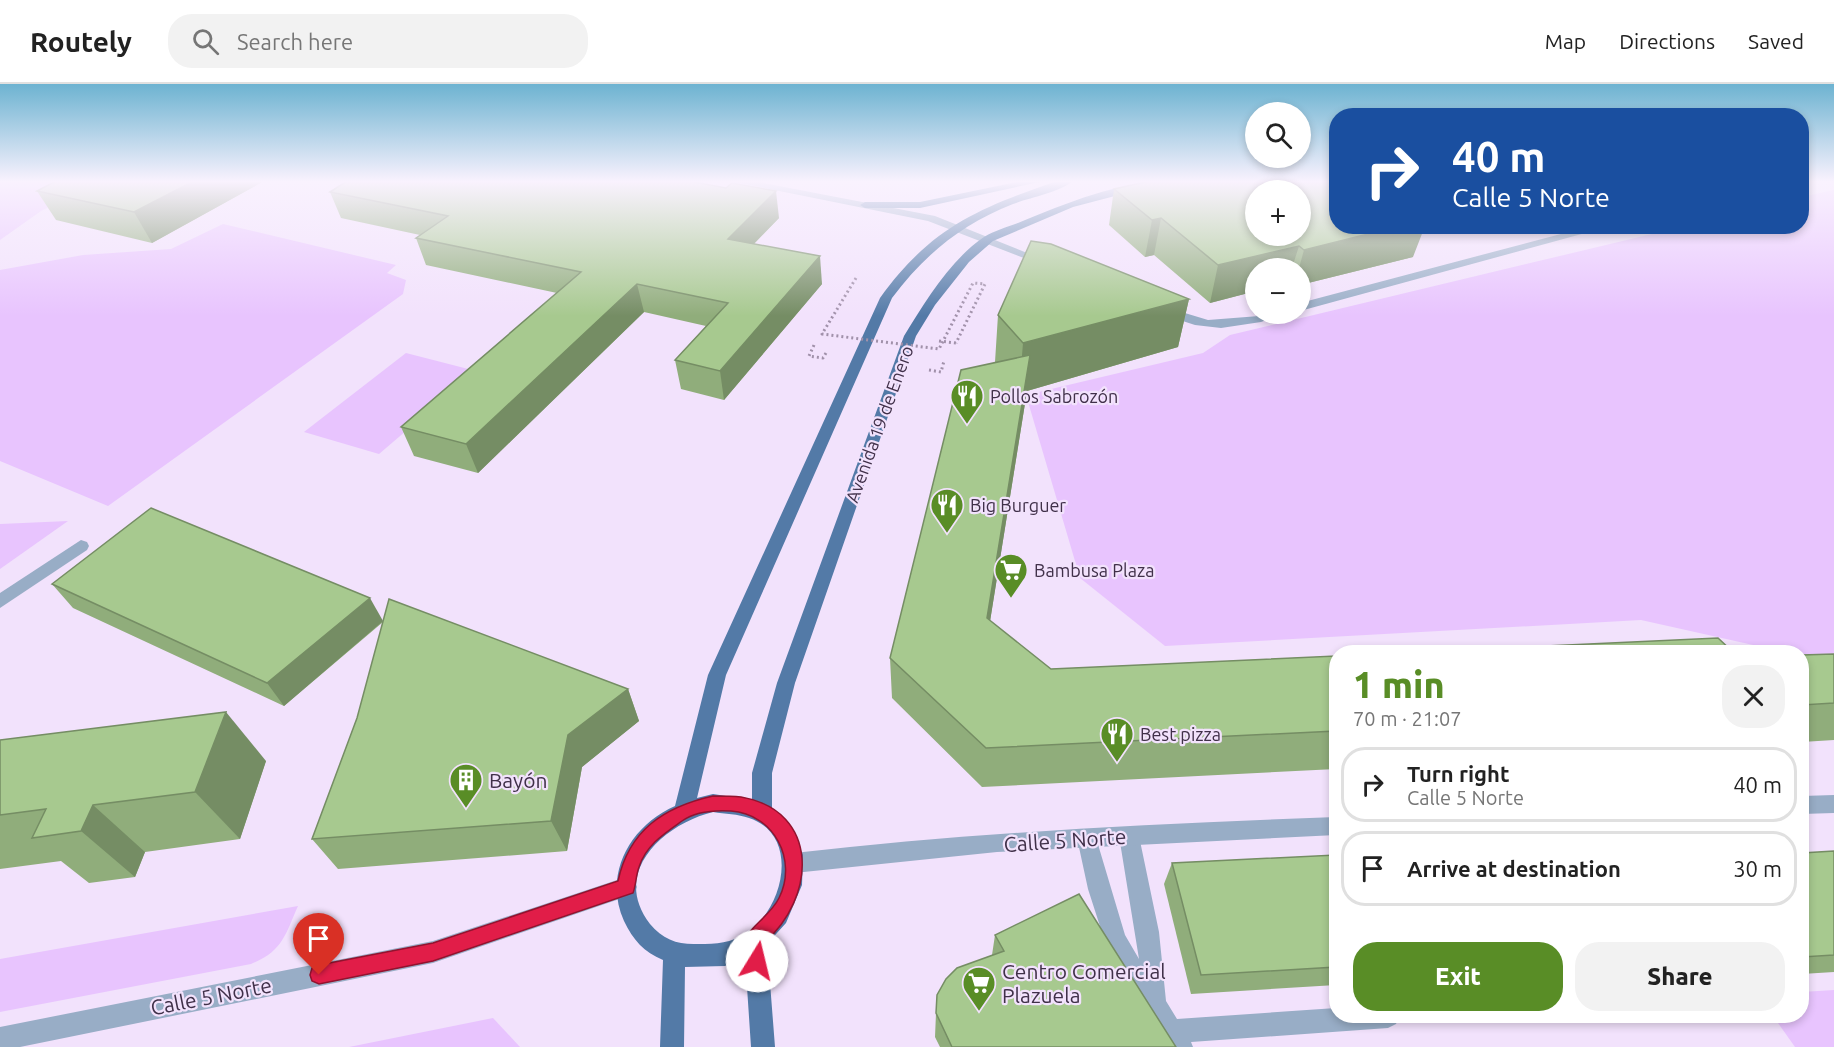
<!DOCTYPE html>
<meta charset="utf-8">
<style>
body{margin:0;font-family:Ubuntu,sans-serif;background:#f2f2f2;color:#222;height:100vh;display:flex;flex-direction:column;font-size:22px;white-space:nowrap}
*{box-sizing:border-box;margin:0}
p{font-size:20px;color:#767676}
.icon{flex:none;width:33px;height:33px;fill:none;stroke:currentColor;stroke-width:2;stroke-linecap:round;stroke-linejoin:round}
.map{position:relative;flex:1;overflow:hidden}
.side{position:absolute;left:1329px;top:561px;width:480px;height:378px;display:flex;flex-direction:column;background:#fff;border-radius:24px;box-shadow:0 3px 9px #0003}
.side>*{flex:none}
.hud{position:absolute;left:1329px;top:24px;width:480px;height:126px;border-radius:24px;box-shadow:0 3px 9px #0003;background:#1a4fa0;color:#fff;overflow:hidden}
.fabs{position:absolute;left:1245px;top:18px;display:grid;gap:12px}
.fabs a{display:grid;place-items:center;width:66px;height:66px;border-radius:50%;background:#fff;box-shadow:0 3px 9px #0003;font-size:30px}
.pin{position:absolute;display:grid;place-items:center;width:51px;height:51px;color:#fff;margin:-62px -26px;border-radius:50% 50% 50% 0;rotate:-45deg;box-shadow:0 0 6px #0007}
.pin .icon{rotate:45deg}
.me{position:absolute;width:66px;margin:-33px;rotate:9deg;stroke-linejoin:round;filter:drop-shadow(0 0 4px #0008)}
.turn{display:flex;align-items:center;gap:21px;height:126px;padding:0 24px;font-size:27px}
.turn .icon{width:78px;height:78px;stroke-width:2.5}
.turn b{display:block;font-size:42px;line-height:51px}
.round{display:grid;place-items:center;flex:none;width:63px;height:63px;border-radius:24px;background:#f2f2f2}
.headline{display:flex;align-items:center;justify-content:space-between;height:102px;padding:0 24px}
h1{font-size:36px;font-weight:800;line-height:45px;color:#598d26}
.action{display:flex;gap:12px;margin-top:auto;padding:12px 24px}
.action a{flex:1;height:69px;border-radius:24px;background:#598d26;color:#fff;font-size:24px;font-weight:800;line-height:69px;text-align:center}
.action a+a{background:#f2f2f2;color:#222}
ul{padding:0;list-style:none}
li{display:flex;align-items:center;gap:18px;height:75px;margin:0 12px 9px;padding:0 12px;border:3px solid #e0e0e0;border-radius:24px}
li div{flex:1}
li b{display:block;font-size:22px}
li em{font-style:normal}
header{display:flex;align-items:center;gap:36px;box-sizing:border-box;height:84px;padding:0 30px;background:#fff;border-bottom:2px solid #e0e0e0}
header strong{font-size:28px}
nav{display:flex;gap:33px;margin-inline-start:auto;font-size:21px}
.search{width:420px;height:54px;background:#f2f2f2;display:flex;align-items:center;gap:15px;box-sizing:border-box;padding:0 21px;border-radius:24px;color:#767676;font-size:22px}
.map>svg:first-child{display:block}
.green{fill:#e8c4fe}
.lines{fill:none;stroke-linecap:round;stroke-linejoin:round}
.path{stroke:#a191aa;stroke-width:3;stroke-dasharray:2 3;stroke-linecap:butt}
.service{fill:#98adc6;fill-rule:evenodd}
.minor{fill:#98adc6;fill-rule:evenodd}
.tertiary{fill:#98adc6;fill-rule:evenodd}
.primary{fill:#537aa7;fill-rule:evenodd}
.path-bridge{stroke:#a191aa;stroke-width:3;stroke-dasharray:2 3;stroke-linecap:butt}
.wall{fill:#90ad7b}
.shaded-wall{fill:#758d64}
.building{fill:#a7c98f;stroke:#758d64;stroke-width:1.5;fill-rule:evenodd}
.route{fill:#e11d48;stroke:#92132f;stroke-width:1.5}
.labels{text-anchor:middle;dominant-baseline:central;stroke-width:4.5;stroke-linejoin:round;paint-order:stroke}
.poi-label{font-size:18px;fill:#403049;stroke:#f2e2fc;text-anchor:start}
.street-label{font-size:18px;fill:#403049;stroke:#f2e2fc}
.near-poi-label{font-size:21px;fill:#403049;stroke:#f2e2fc;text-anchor:start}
.near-street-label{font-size:21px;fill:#403049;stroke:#f2e2fc}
</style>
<header>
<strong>Routely</strong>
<div class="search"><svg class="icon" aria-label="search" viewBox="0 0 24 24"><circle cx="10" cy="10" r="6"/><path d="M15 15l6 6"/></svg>Search here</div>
<nav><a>Map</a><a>Directions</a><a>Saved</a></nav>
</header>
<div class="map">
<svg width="1834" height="963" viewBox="0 0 1834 963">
<rect width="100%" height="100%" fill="#f2e2fc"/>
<!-- green -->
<g class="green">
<polygon points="0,97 100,97 41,127 0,156"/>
<polygon points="1834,106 1834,580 1802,572 1802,568 1785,568 1641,536 1165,562 1080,494 1026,311 1203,269 1230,251 1681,143 1802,142 1802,113"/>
<polygon points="223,140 396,181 387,189 406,196 403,210 108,422 0,377 0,186 83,171 171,165"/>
<polygon points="406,269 476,287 379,370 304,348"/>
<polygon points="68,437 0,485 0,440"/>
<path d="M298,822C285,851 283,867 251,880L0,928V875Z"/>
<polygon points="1834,906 1834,963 1795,963 1773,932 1802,932 1802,908"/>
<polygon points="493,934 520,963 349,963"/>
</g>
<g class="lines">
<!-- path -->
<g class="path">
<polyline points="939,257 956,259"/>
<polyline points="814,261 809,272 823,274 826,269"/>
<polyline points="929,286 941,288 944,277"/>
</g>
<!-- service -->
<g class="service">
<polygon points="81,456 87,458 89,462 87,466 0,524 0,509"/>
<polygon points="1129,743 1136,745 1139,752 1159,848 1166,917 1177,935 1336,924 1336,932 1400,932 1396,940 1388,944 1191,958 1193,963 1167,963 1107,864 1088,805 1077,754 1080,747 1087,745 1094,747 1125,851 1139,875 1119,752 1122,745"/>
</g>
<!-- minor -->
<g class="minor">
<polygon points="730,97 753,97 935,132 1052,179 1042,181 928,137"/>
<polygon points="1591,142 1611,142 1300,227 1300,219"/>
<polygon points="1165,223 1208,236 1283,230 1261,238 1221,244 1195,241 1161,230 1161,224"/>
<polygon points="626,793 634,796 637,803 634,810 433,879 20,963 0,963 0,943 433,857"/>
</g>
<!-- tertiary -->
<g class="tertiary">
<polygon points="1834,711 1834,729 1802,730 1802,712"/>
<path d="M1336,733V751L997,768L794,789L787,786L783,779L787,772L794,769C974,748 1155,740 1336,733Z"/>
</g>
<!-- primary -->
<g class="primary">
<polygon points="1022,97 1044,97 920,124 865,124 860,121 865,118 920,118"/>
<path d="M1057,97H1073C1058,109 1031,113 1013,120C962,140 925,170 892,214L726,591L697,714L713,710L752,716V689L777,599L904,252C925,218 950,176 984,153C994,147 1007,143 1018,139C1066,119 1120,97 1172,97L1073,123L993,157L969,178L935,221L916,252L795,599L772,689V726L788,738L803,771L802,801L786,839L767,860L775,963H751L745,873L725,882L685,883L684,963H660L663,876C644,868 633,856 624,837C603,790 630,742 675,722L708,591L880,214C930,144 979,124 1057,97ZM713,728C725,730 738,730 749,734C801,751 784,826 746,849C731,859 717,860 698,860C679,861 663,856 650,840C610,788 664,740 713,728Z"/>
</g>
<!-- path-bridge -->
<polyline class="path-bridge" points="856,194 822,250 939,265 973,199 985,200 956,259"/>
</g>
<!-- wall -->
<g class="wall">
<polygon points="264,97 152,159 56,136 37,107"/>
<polygon points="1114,105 1413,173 1300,201 1300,184 1256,184 1256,207 1210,219 1154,171 1145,173 1109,141"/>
<polygon points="330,108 779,134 754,160 822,200 724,316 681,305 675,276 706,242 644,228 478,389 414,372 401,343 557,209 426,181 416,154 420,151 341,134"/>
<polygon points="1189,215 1178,263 1027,307 990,537 1051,585 1336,572 1336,685 982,703 892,614 890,574 995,278 998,231"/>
<polygon points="52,500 383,537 628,605 639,637 582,683 567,767 338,785 312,755 357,634 383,538 284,622 73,524"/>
<polygon points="1834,570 1834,656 1802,658 1802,571"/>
<polygon points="0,656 266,677 240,755 145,768 135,793 89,799 61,777 0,785"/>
<polygon points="1834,767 1834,888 1802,890 1802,769"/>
<polygon points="1336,771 1336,901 1191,910 1164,800 1172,779"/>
<polygon points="995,851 1176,963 940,963 935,953 936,929 992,871"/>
</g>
<!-- shaded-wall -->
<g class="shaded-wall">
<polygon points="194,97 264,97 152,159 134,128"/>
<polygon points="776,107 779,134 732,182 728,155"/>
<polygon points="1161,134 1154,171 1145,173 1152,136"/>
<polygon points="1400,142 1425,142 1413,173 1300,201 1300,184 1299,184 1304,166"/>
<polygon points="1299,162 1292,184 1256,184 1256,207 1210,219 1218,181"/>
<polygon points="820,172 822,200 724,316 720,287"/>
<polygon points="637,200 644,228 478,389 466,360"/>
<polygon points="1189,215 1178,263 1027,307 984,575 987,534 1019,309 1023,259"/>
<polygon points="370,514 383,537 284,622 267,599"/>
<polygon points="628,605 639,637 582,683 567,767 551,737 568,651"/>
<polygon points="226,628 266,677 240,755 195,708"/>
<polygon points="93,721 145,768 135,793 81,747"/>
</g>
<!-- building -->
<g class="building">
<polygon points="56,97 194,97 134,128 37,107"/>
<polygon points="347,97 689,97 726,104 732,99 776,107 728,155 820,172 720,287 675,276 728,219 637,200 466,360 401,343 581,188 416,154 448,132 330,108"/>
<path d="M1150,97H1336V142H1400L1304,166L1299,162L1218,181L1161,134L1152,136L1114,105ZM1256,106H1300V152H1256Z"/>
<polygon points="1031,157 1051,160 1189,215 1023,259 998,231"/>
<polygon points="1030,271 987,534 1051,585 1336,572 1336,647 986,664 890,574 961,286"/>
<polygon points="151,424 370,514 267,599 52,500"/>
<polygon points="389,515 628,605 568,651 551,737 312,755 357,634"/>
<polygon points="1718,554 1733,568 1412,568"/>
<polygon points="1834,570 1834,619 1802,621 1802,571"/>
<polygon points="226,628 195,708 93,721 81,747 32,754 46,725 0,731 0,656"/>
<polygon points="1834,767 1834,871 1802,873 1802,769"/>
<polygon points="1336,771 1336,883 1201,891 1172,779"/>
<polygon points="1079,810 1176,963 952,963 936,929 937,911 946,895 957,884 1004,867 995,851"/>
</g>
<!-- sky -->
<linearGradient id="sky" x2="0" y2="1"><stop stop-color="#6db3d1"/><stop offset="0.42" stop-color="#f9f2fe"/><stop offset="1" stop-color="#f9f2fe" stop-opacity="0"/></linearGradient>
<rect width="1834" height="232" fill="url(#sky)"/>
<!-- route -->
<path class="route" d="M713,712C722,712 732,712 741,713C821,727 816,814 764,859L766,877L763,883L757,886L750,883C747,875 743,861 747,852C751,843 772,829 779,814C798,776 774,730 731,727C714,726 696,727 682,737C665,749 646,761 639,783C636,791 636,801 633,809L433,877L319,900L312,897L310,891L312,884L319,881L433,859L618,797C629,746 664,723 713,712Z"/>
<!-- icons -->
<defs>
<g id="restaurant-pin" transform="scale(1.725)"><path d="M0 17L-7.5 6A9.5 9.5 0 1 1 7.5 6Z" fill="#598d26" stroke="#f2e2fc"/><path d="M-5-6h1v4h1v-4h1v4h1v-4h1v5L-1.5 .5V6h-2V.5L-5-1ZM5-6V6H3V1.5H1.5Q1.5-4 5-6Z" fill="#fff"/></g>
<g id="supermarket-pin" transform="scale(1.725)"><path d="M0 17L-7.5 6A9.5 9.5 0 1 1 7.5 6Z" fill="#598d26" stroke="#f2e2fc"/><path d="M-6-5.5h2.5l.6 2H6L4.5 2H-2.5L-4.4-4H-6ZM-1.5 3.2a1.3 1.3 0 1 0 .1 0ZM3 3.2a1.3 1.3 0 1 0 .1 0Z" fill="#fff"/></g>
<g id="building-pin" transform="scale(1.725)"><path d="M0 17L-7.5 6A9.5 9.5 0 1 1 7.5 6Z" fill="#598d26" stroke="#f2e2fc"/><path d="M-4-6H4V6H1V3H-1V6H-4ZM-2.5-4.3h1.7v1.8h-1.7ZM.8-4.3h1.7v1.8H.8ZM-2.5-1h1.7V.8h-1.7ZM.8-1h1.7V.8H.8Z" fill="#fff"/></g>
</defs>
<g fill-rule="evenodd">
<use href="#restaurant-pin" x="967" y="312"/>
<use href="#restaurant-pin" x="947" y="421"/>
<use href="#supermarket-pin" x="1011" y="486"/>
<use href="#restaurant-pin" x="1117" y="650"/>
<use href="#building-pin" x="466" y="696"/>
<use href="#supermarket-pin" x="979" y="899"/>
</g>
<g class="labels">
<!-- poi labels -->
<g class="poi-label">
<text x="990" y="312">Pollos Sabrozón</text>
<text x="970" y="421">Big Burguer</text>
<text x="1034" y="486">Bambusa Plaza</text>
<text x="1140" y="650">Best pizza</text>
</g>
<!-- street labels -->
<g class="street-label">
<text transform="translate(879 340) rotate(-70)">Avenida 19 de Enero</text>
</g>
<!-- near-poi labels -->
<g class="near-poi-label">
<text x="489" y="696">Bayón</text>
<text x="1002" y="887">Centro Comercial<tspan x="1002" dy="24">Plazuela</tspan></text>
</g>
<!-- near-street labels -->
<g class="near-street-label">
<text transform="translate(1065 756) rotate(-4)">Calle 5 Norte</text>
<text transform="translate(211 912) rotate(-11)">Calle 5 Norte</text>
</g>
</g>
</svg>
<div class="fabs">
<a><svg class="icon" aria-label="search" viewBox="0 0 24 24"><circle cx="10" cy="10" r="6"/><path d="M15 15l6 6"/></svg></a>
<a>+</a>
<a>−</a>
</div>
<div class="pin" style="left:319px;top:891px;background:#d93025"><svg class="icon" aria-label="arrive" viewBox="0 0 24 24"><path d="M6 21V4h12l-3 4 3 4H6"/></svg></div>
<svg class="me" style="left:757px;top:877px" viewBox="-20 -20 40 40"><circle r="19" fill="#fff"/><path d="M0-13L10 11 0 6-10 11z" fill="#e11d48"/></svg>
<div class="hud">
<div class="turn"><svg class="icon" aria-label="right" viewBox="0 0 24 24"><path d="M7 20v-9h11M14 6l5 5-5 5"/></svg><div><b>40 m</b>Calle 5 Norte</div></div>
</div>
<section class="side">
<div class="headline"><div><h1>1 min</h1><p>70 m · 21:07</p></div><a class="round"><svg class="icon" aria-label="close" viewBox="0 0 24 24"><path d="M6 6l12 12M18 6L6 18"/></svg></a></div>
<ul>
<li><svg class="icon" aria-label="right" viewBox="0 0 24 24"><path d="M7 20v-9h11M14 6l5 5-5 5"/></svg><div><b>Turn right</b><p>Calle 5 Norte</p></div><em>40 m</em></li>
<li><svg class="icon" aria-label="arrive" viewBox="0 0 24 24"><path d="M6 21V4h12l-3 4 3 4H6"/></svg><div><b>Arrive at destination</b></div><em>30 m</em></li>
</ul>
<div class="action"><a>Exit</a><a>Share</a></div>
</section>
</div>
